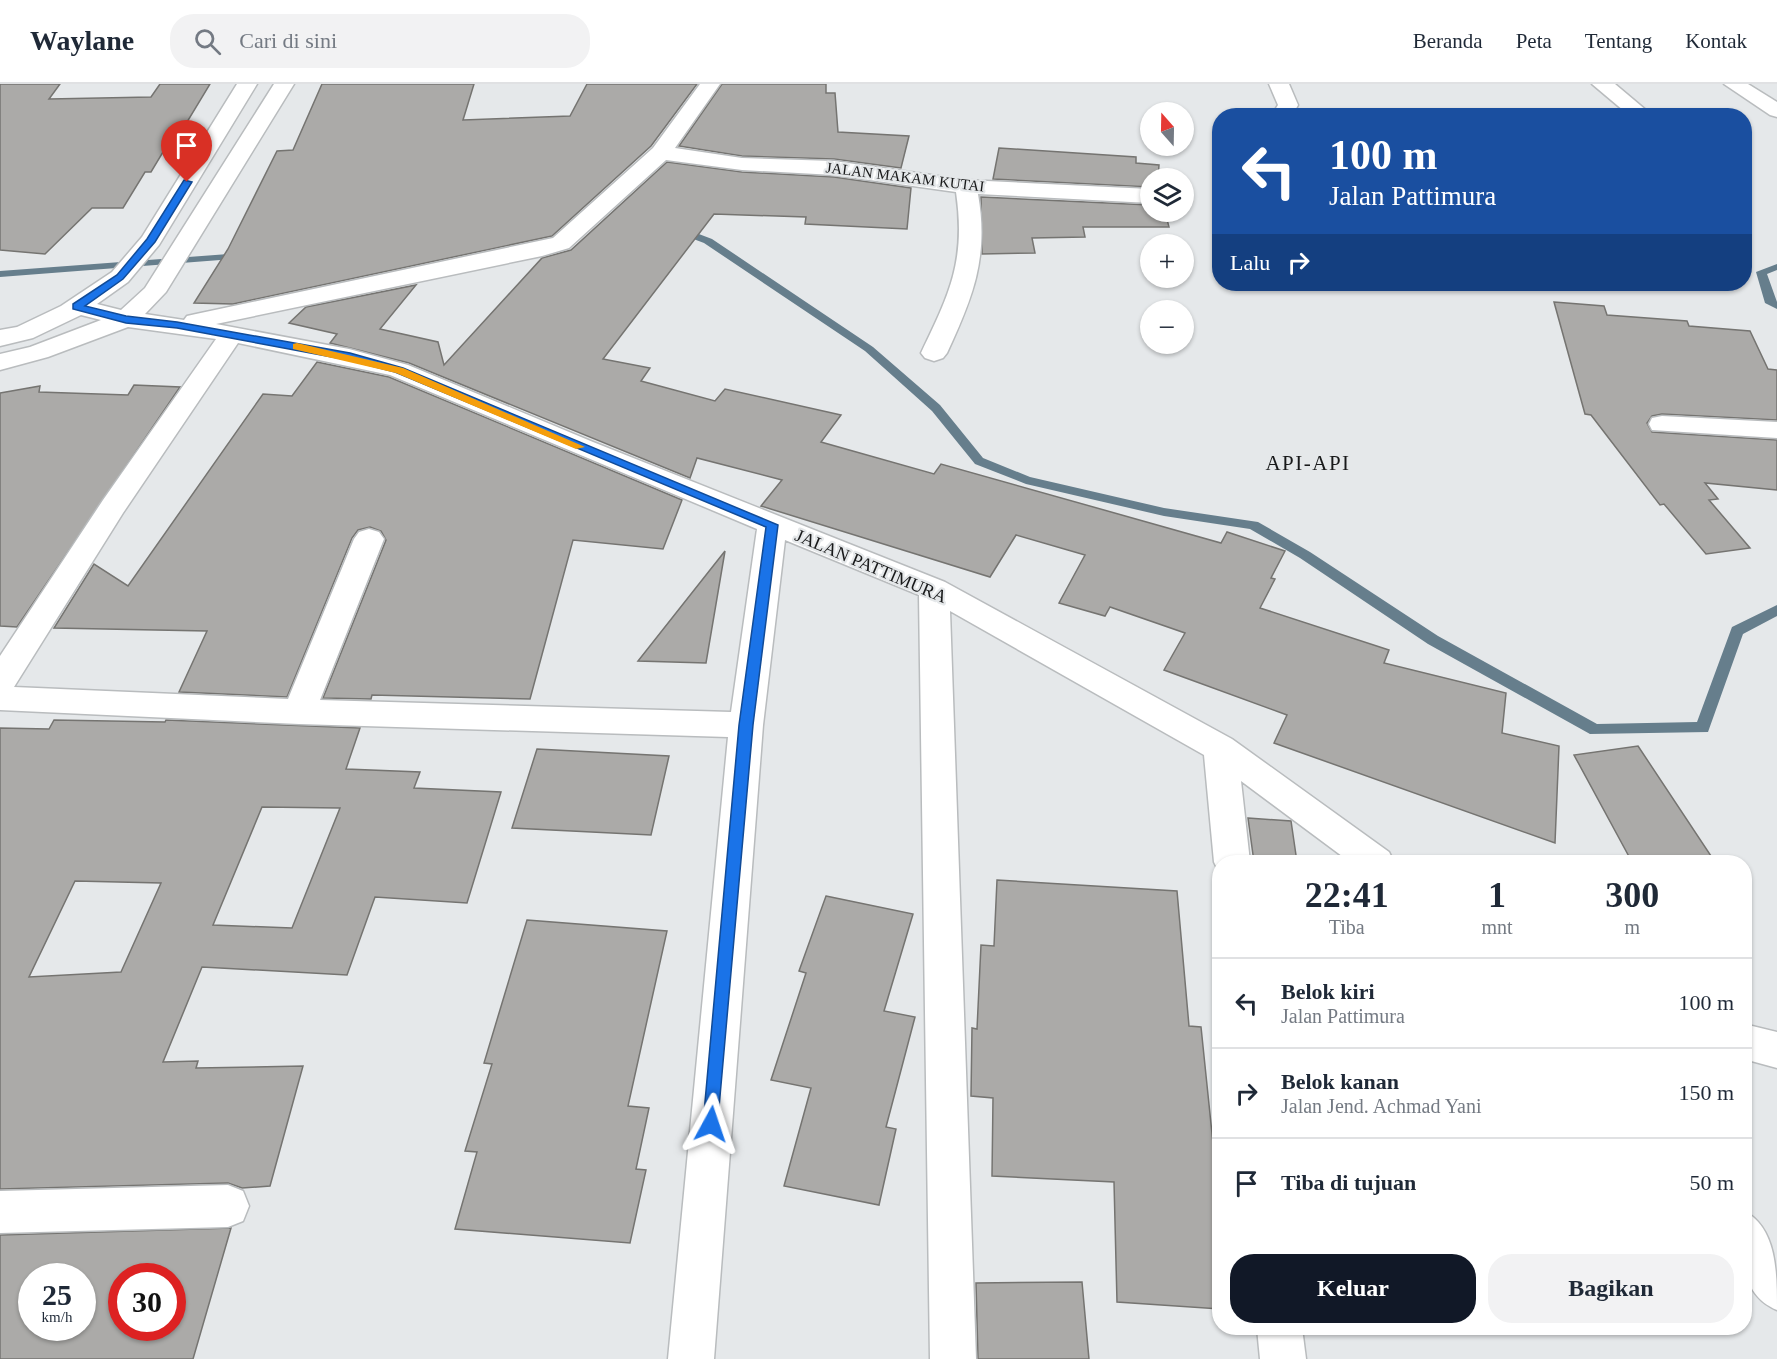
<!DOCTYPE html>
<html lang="id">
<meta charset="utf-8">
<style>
body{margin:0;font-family:Georgia,serif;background:#f2f2f3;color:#1f2937;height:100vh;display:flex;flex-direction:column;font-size:22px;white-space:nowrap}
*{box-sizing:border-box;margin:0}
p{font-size:20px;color:#747a83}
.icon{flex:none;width:33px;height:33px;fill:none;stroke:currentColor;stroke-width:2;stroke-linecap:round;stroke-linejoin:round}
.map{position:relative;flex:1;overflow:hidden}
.side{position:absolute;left:1212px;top:771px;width:540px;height:480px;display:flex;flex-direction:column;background:#fff;border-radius:24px;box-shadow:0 2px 4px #0004}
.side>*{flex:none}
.hud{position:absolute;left:1212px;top:24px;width:540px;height:183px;border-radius:24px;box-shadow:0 2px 4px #0004;background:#1a4fa0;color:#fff;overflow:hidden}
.needle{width:39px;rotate:340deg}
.tools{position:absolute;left:1140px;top:18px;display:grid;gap:12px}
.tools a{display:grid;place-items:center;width:54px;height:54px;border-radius:50%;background:#fff;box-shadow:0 2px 4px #0004;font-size:30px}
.speed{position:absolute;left:18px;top:1179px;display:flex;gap:12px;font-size:30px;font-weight:700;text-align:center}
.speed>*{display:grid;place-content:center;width:78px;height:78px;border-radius:50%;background:#fff;box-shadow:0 2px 4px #0004;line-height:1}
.speed small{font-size:15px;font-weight:400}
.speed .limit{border:9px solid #d22;background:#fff;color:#111}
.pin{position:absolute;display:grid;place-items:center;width:51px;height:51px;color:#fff;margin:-62px -26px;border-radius:50% 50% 50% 0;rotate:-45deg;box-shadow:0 0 6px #0007}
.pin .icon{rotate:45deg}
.me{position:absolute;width:66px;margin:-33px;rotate:5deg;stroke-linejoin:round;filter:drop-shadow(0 0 4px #0008)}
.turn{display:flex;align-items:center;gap:21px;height:126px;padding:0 18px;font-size:27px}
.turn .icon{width:78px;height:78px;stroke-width:2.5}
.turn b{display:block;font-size:42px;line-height:51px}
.then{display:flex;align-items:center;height:57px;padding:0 18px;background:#0003;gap:12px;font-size:22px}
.eta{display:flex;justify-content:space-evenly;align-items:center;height:102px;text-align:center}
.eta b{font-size:36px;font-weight:700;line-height:42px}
.action{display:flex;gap:12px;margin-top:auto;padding:12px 18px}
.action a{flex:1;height:69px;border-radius:24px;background:#111827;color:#fff;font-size:24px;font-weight:700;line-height:69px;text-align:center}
.action a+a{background:#f2f2f3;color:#1f2937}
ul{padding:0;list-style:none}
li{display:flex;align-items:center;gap:18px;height:90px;padding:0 18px;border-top:2px solid #e0e1e3}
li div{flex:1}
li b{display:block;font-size:22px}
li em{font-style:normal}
header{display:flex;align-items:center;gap:36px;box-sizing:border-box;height:84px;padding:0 30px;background:#fff;border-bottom:2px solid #e0e1e3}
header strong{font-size:28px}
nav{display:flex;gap:33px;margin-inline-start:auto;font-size:21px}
.search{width:420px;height:54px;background:#f2f2f3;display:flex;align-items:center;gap:15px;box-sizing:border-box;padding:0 21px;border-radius:24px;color:#747a83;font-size:22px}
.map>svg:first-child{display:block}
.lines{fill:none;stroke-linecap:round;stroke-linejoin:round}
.stream{fill:#667e8c;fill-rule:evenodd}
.building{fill:#abaaa8;stroke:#757471;stroke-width:1.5;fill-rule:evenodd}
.minor-casing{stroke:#b9bcbe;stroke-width:3}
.minor{fill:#fff;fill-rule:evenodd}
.route{fill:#1a73e8;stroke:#114b97;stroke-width:1.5}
.slow{fill:#f59e0b}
.labels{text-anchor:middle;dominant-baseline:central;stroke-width:4.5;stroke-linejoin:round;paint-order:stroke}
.far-street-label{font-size:15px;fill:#18191a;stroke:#e5e8ea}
.street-label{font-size:18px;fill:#18191a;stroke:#e5e8ea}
.quarter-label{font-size:21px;letter-spacing:1.5px;fill:#18191a;stroke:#e5e8ea}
</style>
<header>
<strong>Waylane</strong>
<div class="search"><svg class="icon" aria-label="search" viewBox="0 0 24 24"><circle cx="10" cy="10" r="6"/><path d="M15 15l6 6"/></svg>Cari di sini</div>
<nav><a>Beranda</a><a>Peta</a><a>Tentang</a><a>Kontak</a></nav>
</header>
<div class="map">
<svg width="1777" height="1275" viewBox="0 0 1777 1275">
<rect width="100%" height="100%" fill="#e5e8ea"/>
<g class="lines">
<!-- stream -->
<g class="stream">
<polygon points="675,144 683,144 712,155 873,263 940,321 983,374 1030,393 1164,424 1258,438 1310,468 1438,552 1597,640 1697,638 1732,543 1777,521 1777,532 1743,550 1708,648 1590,650 1428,560 1300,474 1250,445 1164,432 1026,400 975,380 932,327 865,267 704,159 675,148"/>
<polygon points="242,169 246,170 246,174 0,193 0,187"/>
<polygon points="1777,180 1777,186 1767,190 1777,218 1777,225 1765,219 1756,188"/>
</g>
</g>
<!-- building -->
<g class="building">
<polygon points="0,0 60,0 49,15 151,13 160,0 210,0 178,53 172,53 151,88 145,88 123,124 92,124 45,170 0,166"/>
<polygon points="322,0 474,0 463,36 570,32 587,0 697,0 651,62 552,152 233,220 194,219 228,165 277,67 293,66"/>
<polygon points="722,0 826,0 826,9 835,9 838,48 909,52 901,84 834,75 742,72 679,62"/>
<polygon points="999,64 1136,73 1136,79 1159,81 1158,94 1150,94 1150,103 993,95"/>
<polygon points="667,78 742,88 834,93 911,104 907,145 805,140 806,133 714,130 603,275 650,284 641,297 715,317 725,305 841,331 821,358 934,390 941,380 1221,459 1227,448 1285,467 1271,494 1275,495 1260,524 1389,566 1384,579 1506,609 1502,649 1559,662 1555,759 1274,659 1287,631 1164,586 1185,549 1110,523 1105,532 1059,519 1085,471 1016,451 990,493 761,422 782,396 697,374 690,394 409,279 330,259 337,250 289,239 306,223 416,201 380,245 438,258 444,281 542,174 571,166"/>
<polygon points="981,113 1150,121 1150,128 1165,128 1169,143 1083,143 1085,153 1032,154 1035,169 982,170"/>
<polygon points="1554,218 1604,222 1607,231 1687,237 1689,242 1750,247 1768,285 1777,286 1777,336 1662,330 1652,332 1647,339 1652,348 1777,356 1777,406 1705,399 1718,415 1709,416 1750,464 1706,470 1664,420 1660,421 1591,331 1585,330"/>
<polygon points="317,278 389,293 682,416 663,465 573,456 530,615 372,611 371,615 323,614 386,456 381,447 370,443 358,446 352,454 287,613 179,608 207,547 54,544 94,480 128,502 263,310 292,312"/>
<polygon points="134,301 180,303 17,543 0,542 0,309 40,302 39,308 128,311"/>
<polygon points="725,467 706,579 638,577"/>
<path d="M54,636L165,638L166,636L360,644L346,685L420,688L414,704L501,708L467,819L375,813L347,891L202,883L163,978L198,977L196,984L303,982L270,1102L242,1104L228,1099L0,1105V644L49,645ZM262,723L340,724L292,844L213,841ZM75,797L161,799L121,888L29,893Z"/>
<polygon points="1638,662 1715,778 1632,778 1574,671"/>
<polygon points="537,665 669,672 651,751 512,744"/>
<polygon points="1248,734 1291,737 1297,778 1254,778"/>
<polygon points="997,796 1177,807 1189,942 1201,943 1220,1127 1220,1225 1117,1218 1114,1098 992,1092 993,1014 971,1012 972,944 977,945 981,861 994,862"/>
<polygon points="826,812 913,830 884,927 915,933 886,1043 896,1045 879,1121 784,1102 811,1004 771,996 806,889 799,887"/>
<polygon points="527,836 667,847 628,1022 649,1024 636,1085 646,1086 630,1159 455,1145 477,1068 465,1067 492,980 484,979"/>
<path d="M231,1144L193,1275H0V1151ZM32,1192H82V1244H32ZM122,1192H172V1244H122Z"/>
<polygon points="1082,1198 1089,1275 978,1275 976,1199"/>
</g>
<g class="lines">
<!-- minor casing -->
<g class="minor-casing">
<g id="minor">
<path d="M237,0H257L159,161L128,198L97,220L121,226L145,204L274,0H294L166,208L145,230L184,236L187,232L196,230L553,154L653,64L700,0H720L675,64L742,74L834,77L966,96L1150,105V119L978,110C989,173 973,213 947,269L943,274L934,277L925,274L921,269C950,209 966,176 956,108L834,91L742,86L666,76L569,164L542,172L216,240L349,265L408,281L593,358L945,498L1232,655L1389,768L1394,778H1350L1241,697L1250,778H1220L1219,788L1214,778L1204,671L950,527L976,1275H930L919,511L785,456L763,641L714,1275H668L728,653L299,640L0,626V572L103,416L216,255L128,243L48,273L0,286V270L30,263L101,236L81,231L33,254L0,262V246L17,243L61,222L112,188L142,153ZM238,259L390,291L757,445L731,628L320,616L384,455L379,448L369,445L359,448L354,455L288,615L14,603L123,429Z"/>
<polygon points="1269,0 1289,0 1298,21 1292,32 1271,32 1278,21"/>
<polygon points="1592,0 1615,0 1653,32 1630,32"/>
<polygon points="1724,0 1748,0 1777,18 1777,33 1770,31"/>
<polygon points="1662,332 1777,338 1777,354 1652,346 1649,340 1652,334"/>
<polygon points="1744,940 1777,948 1777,984 1744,975"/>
<polygon points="228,1101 243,1107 249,1122 243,1137 228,1143 0,1149 0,1107"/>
<path d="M1744,1127C1777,1144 1777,1189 1777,1226C1736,1209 1744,1165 1744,1127Z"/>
<polygon points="1257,1244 1302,1244 1306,1275 1260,1275"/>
</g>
</g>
<!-- minor -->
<use href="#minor" class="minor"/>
</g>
<!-- route -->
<polygon class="route" points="184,96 192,98 155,158 123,195 85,222 126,232 177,238 350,269 403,284 778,441 753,641 717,1046 711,1048 705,1046 703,1040 739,641 766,443 395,288 348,276 177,244 126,239 73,225 73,220 117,191 147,155"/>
<!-- slow -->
<polygon class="slow" points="297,259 403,284 585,363 576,365 396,289 293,265 293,260"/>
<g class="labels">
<!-- far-street labels -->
<g class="far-street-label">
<text transform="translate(905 93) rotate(7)">JALAN MAKAM KUTAI</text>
</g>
<!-- street labels -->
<g class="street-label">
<text transform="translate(871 482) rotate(23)">JALAN PATTIMURA</text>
</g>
<!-- quarter labels -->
<g class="quarter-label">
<text x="1308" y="379">API-API</text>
</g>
</g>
</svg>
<div class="tools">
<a><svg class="needle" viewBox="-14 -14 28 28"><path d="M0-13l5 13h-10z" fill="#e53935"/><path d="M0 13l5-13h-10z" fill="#747a83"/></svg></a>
<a><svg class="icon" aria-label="layers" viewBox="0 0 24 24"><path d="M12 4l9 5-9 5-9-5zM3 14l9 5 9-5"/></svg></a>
<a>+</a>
<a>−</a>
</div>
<div class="speed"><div>25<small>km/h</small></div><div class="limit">30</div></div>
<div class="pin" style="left:187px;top:98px;background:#d93025"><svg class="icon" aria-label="arrive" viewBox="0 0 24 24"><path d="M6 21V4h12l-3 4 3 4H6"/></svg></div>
<svg class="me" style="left:711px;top:1040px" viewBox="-20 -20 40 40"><path d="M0-17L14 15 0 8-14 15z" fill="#1a73e8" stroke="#fff" stroke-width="4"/></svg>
<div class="hud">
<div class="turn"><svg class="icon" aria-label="left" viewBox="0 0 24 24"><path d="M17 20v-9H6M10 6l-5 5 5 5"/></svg><div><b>100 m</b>Jalan Pattimura</div></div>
<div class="then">Lalu<svg class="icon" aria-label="right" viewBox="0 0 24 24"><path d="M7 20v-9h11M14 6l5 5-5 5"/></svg></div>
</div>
<section class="side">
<div class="eta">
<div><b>22:41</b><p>Tiba</p></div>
<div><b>1</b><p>mnt</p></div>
<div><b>300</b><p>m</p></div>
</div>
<ul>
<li><svg class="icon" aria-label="left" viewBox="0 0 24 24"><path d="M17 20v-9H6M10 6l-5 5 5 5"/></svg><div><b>Belok kiri</b><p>Jalan Pattimura</p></div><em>100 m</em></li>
<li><svg class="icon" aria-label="right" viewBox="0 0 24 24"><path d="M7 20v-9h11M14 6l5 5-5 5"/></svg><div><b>Belok kanan</b><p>Jalan Jend. Achmad Yani</p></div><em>150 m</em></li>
<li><svg class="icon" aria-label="arrive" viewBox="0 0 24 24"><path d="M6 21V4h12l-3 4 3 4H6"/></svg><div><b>Tiba di tujuan</b></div><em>50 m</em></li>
</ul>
<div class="action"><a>Keluar</a><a>Bagikan</a></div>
</section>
</div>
